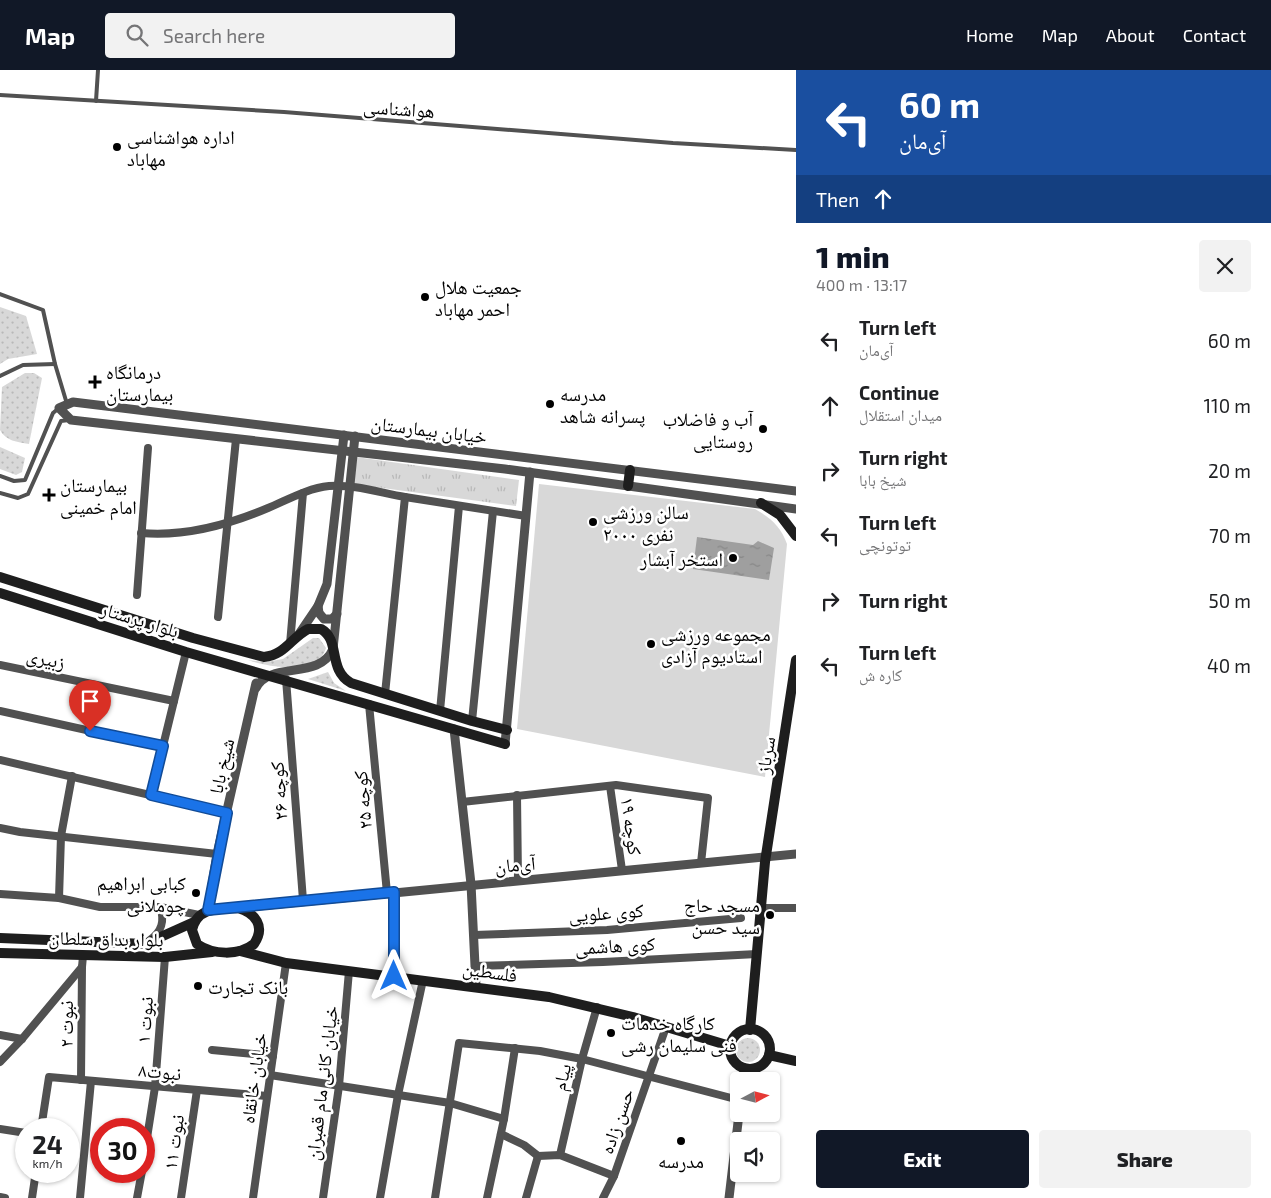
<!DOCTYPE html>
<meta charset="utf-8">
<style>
body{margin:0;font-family:"Exo 2","Noto Naskh Arabic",sans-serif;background:#f2f2f2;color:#202124;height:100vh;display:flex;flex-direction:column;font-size:19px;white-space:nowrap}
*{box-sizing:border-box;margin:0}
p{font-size:16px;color:#757577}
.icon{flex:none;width:28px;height:28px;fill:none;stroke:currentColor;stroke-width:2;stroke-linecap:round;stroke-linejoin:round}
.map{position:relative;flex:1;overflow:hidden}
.details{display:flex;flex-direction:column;background:#fff;width:475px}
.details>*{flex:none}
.hud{background:#1a4fa0;color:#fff;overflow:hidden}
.needle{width:32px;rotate:83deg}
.buttons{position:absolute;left:730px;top:1002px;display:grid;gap:10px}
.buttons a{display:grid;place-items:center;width:50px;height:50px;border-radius:5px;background:#fff;box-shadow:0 1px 4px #0004;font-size:25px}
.speed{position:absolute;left:15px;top:1048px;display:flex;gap:10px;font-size:25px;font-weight:700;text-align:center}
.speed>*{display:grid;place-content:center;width:65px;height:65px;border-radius:50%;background:#fff;box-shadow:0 1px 4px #0004;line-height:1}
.speed small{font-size:12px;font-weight:400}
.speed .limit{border:8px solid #d22;background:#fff;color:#111}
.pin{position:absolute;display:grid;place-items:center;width:42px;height:42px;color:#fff;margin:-51px -21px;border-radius:50% 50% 50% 0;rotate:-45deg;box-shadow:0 0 5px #0007}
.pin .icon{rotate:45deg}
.me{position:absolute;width:55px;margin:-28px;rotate:0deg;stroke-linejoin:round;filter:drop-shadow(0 0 4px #0008)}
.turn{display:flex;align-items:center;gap:18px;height:105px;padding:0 20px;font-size:22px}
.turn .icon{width:65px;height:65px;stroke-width:2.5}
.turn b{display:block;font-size:35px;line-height:42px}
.then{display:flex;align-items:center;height:48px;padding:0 20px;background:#0003;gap:10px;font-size:19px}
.round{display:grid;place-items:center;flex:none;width:52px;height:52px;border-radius:5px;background:#f2f2f2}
.head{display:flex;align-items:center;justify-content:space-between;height:85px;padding:0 20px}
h1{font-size:30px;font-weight:800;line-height:38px;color:#111827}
.button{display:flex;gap:10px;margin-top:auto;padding:10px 20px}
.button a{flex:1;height:58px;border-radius:5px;background:#111827;color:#fff;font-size:20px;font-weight:800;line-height:58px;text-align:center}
.button a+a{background:#f2f2f2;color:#202124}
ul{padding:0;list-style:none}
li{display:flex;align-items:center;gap:15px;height:65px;padding:0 20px}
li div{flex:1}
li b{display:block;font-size:19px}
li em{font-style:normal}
header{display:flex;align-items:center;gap:30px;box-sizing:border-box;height:70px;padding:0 25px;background:#111827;color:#fff}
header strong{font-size:24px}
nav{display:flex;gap:28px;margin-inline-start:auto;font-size:18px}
.search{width:350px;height:45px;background:#f2f2f2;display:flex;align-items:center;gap:12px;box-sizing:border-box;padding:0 18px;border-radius:5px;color:#757577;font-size:19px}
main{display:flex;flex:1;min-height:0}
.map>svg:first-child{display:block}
.grass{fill:url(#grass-dots)}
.park{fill:url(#park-tufts)}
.garden{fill:#d8d8d8}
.water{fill:url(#water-ripples)}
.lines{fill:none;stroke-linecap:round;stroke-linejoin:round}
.service{stroke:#515151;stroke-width:4}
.minor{stroke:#515151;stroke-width:8}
.tertiary{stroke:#515151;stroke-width:9}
.secondary{stroke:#1e1e1e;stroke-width:10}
.route-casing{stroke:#114b97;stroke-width:12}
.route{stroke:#1a73e8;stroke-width:9}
.poi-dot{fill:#000;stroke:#fff;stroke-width:2}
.labels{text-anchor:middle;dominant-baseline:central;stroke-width:5;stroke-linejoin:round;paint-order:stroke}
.street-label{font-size:19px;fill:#000;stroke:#fff}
.poi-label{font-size:19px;fill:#000;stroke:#fff;text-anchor:start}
</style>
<header>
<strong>Map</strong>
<div class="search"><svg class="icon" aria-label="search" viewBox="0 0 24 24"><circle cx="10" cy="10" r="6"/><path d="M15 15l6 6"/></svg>Search here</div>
<nav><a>Home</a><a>Map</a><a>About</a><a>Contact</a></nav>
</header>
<main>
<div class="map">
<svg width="796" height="1128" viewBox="0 0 796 1128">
<defs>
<pattern id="grass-dots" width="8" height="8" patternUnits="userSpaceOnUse" patternTransform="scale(1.25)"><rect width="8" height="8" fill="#d8d8d8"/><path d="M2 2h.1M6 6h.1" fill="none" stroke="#b8b8b8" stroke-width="1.8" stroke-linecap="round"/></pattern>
<pattern id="park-tufts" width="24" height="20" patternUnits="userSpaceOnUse" patternTransform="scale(1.25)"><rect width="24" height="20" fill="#d8d8d8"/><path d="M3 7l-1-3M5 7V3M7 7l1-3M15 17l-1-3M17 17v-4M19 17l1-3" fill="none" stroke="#b8b8b8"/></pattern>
<pattern id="water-ripples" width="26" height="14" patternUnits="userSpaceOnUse" patternTransform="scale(1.25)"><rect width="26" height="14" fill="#9f9f9f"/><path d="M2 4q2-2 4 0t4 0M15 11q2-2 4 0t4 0" fill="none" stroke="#878787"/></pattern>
</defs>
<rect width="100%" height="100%" fill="#fff"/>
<!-- grass -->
<g class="grass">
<polygon points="0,237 26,246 37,284 8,289 0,294"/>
<path d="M25,303H34L42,308L29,374C17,372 6,371 0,360L2,317Z"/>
<polygon points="0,377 25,388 22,402 16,405 0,399"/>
<path d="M313,568H319L326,578C318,606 268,597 248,590L266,592L283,589Z"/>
<polygon points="328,602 334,613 346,621 308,609"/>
<circle cx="748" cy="980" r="12"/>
</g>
<!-- park -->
<polygon class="park" points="356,387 519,410 516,436 353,414"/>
<!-- garden -->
<path class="garden" d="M539,414L755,439C771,448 781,457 787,474L765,707L517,659Z"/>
<!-- water -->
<polygon class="water" points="697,467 753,475 758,471 774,478 769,510 693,499"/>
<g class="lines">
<!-- service -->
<g class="service">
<polyline points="0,25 284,42 673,73 796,80"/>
<polyline points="96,31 98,0"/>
<polyline points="0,224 43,240 55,294 67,334"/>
<polyline points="0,306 23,295 55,294"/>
<polyline points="0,406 14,411 25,410 53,343 59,338"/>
<polyline points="0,423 18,428 28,424 61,351 69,350"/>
</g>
<!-- minor -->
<g class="minor">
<polyline points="405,427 526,446"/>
<path d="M141,463C185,467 228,455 268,438C287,430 308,418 329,416C353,414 381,423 405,427L385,624"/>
<polyline points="137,525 148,378"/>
<polyline points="218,547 236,369"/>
<polyline points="290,574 303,423"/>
<polyline points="0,595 174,631"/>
<polyline points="286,609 303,830"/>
<polyline points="369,634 387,823"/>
<polyline points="0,641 163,677"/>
<polyline points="440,641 459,436"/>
<polyline points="472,651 493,441"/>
<polyline points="0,690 227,743"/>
<polyline points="610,716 622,800"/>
<polyline points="151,725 186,582"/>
<polyline points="517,725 518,810"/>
<polyline points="462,732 616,715 708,728 701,793"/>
<polyline points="0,758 20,762 217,784"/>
<polyline points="394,822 395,906"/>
<polyline points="0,824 59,828 100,837 160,837 199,845"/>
<polyline points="59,828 61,766 72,706"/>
<polyline points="765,838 796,838"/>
<polyline points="474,865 607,860 741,848"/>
<path d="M150,870C162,861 165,851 160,837"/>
<polyline points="475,896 603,892 757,884"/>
<polyline points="0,965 22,969"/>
<polyline points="212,980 273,986"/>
<polyline points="0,992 22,969 82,897 83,886"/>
<polyline points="270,1005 450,1033 504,1049"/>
<polyline points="81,1010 82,897"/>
<polyline points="0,1059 26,1063"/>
<polyline points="41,1059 49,1007 267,1026"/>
<polyline points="501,1064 524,1075 538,1086 560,1085 614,1106"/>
<polyline points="560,1085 582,989 597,937"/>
<polyline points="144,1087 155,1017 165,887"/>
<polyline points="0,1127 5,1128"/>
<polyline points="32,1128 36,1101"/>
<polyline points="80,1128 91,1011"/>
<polyline points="137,1128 142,1101"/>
<polyline points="181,1128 197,1020"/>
<polyline points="253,1128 286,893"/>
<polyline points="323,1128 339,1016 349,901"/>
<polyline points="380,1128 398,1025 423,910"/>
<polyline points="435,1128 459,973 540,981 582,989 739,1030"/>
<polyline points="487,1128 504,1049 515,978"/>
<polyline points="526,1128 538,1086"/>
<polyline points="603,1128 614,1106 666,957"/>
</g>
<!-- tertiary -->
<g class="tertiary">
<polyline points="796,421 73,332 59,338 71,350 505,399 796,439"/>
<polyline points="318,536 319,543 324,549 332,549 337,544"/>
<polyline points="299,564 318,536 327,514 344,365"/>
<path d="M256,618C271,590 319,611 333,579L355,366"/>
<polyline points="454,659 471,814 476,916"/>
<polyline points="505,674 530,402"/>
<polyline points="238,838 796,784"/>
<polyline points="208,840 217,784 256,613"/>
<polyline points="743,1011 744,999"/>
<polyline points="729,1128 739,1044"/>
</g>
<!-- secondary -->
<g class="secondary">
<polyline points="628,416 630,400"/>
<polyline points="761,433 780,445 796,466"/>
<path d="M0,507L193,568L264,587C285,585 291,568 308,559H321C341,570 327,599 351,613L472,651L507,660"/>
<polyline points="0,523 186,582 505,674"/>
<path d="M238,838C255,843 266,856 254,874C239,886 213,885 197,874L192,860C197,837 218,839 238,838Z"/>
<polyline points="0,868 145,874 194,852"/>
<polyline points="240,881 286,893 549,927 633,947 730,976"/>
<polyline points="0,883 165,887 212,882"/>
<circle cx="750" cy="979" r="20"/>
<polyline points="750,960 765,792 796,590"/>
<polyline points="769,985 796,991"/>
</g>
</g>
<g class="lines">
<!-- route casing -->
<g class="route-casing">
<polyline id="route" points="90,661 163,676 151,725 227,743 208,840 394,822 394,906"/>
</g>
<!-- route -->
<use href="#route" class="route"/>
</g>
<!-- markers -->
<g class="poi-dot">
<circle cx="117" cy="77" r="5"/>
<circle cx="425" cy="227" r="5"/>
<path d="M92.5 304.5h5v5h5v5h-5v5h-5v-5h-5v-5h5z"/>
<circle cx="550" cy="334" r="5"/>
<circle cx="763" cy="359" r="5"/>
<path d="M46.5 417.5h5v5h5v5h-5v5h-5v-5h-5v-5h5z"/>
<circle cx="593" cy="452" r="5"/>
<circle cx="733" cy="488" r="5"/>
<circle cx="651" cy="574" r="5"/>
<circle cx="196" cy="823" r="5"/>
<circle cx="770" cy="845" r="5"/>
<circle cx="198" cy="916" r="5"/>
<circle cx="611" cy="963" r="5"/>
<circle cx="681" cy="1071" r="5"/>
</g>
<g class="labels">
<!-- street labels -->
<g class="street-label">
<text transform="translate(399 38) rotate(4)">هواشناسی</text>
<text transform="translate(429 359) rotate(7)">خیابان بیمارستان</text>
<text transform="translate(140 549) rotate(17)">بلوار پرستار</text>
<text transform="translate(46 588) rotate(12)">زبیری</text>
<text transform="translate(765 685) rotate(-81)">سرباز</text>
<text transform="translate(221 696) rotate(-77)">شیخ بابا</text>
<text transform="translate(278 721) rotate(-94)">کوچه ۲۶</text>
<text transform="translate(362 730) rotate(-95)">کوچه ۲۵</text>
<text transform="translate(632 756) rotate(82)">کوچه ۱۹</text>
<text transform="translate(515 794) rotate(-5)">آی‌مان</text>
<text transform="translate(606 842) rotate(-4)">کوی علویی</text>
<text transform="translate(106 868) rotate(1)">بلوار بداق سلطان</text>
<text transform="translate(615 875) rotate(-3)">کوی هاشمی</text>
<text transform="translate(490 901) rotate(8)">فلسطین</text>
<text transform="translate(144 950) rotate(-86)">نبوت ۱</text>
<text transform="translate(65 954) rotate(-90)">نبوت ۲</text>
<text transform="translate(160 1001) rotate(5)">نبوت۸</text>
<text transform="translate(561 1007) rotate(-77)">پیام</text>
<text transform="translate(253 1008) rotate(-82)">خیابان خانقاه</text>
<text transform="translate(321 1013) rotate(-83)">خیابان کانی مام قمبران</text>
<text transform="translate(616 1051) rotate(-71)">حسن زاده</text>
<text transform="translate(173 1072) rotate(-82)">نبوت ۱۱</text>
</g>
<!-- poi labels -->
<g class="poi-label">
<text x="127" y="66">اداره هواشناسی<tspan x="127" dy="22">مهاباد</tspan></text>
<text x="435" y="216">جمعیت هلال<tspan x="435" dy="22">احمر مهاباد</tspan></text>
<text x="106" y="301">درمانگاه<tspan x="106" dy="22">بیمارستان</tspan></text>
<text x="560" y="323">مدرسه<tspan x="560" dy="22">پسرانه شاهد</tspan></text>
<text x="753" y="348" text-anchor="end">آب و فاضلاب<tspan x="753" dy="22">روستایی</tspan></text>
<text x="60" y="414">بیمارستان<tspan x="60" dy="22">امام خمینی</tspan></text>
<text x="603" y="441">سالن ورزشی<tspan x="603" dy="22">۲۰۰۰ نفری</tspan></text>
<text x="723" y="488" text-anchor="end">استخر آبشار</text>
<text x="661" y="563">مجموعه ورزشی<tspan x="661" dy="22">استادیوم آزادی</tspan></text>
<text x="186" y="812" text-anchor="end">کبابی ابراهیم<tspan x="186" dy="22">چوملانی</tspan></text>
<text x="760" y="834" text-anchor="end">مسجد حاج<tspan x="760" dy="22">سید حسن</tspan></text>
<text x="208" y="916">بانک تجارت</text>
<text x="621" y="952">کارگاه خدمات<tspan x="621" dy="22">فنی سلیمان رشی</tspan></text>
<text x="681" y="1090" text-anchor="middle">مدرسه</text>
</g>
</g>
</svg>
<div class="buttons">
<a><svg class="needle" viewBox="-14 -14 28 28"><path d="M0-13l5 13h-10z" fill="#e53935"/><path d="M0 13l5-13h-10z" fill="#757577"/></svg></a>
<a><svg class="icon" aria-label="sound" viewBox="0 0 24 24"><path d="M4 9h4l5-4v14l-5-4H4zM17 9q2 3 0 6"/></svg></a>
</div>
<div class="speed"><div>24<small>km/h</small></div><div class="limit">30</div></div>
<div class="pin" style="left:90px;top:661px;background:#d93025"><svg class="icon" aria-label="arrive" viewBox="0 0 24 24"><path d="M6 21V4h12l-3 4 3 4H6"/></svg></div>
<svg class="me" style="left:394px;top:906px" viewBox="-20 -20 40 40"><path d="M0-17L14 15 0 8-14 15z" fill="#1a73e8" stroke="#fff" stroke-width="4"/></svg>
</div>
<section class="details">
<div class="hud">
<div class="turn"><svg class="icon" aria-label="left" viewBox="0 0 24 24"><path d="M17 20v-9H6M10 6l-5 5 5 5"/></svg><div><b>60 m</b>آی‌مان</div></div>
<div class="then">Then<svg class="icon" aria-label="ahead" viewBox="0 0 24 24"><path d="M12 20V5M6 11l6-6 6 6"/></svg></div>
</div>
<div class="head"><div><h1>1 min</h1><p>400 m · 13:17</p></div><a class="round"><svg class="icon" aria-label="close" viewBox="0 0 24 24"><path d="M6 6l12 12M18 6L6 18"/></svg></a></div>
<ul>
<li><svg class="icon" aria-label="left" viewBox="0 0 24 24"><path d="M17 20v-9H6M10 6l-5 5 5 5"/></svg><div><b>Turn left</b><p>آی‌مان</p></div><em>60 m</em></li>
<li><svg class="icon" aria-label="ahead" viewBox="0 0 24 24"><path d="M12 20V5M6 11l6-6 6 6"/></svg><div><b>Continue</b><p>میدان استقلال</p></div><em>110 m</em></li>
<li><svg class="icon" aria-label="right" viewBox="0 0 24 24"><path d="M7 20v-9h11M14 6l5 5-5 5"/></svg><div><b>Turn right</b><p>شیخ بابا</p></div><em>20 m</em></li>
<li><svg class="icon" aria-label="left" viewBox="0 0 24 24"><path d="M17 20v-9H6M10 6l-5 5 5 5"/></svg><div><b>Turn left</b><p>توتونچی</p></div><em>70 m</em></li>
<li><svg class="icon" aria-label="right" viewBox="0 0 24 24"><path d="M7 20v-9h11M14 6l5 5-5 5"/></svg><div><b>Turn right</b></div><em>50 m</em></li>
<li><svg class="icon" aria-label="left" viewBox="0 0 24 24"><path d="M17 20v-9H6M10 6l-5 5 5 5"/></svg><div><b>Turn left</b><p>کاره ش</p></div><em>40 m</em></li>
</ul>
<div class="button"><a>Exit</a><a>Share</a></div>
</section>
</main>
